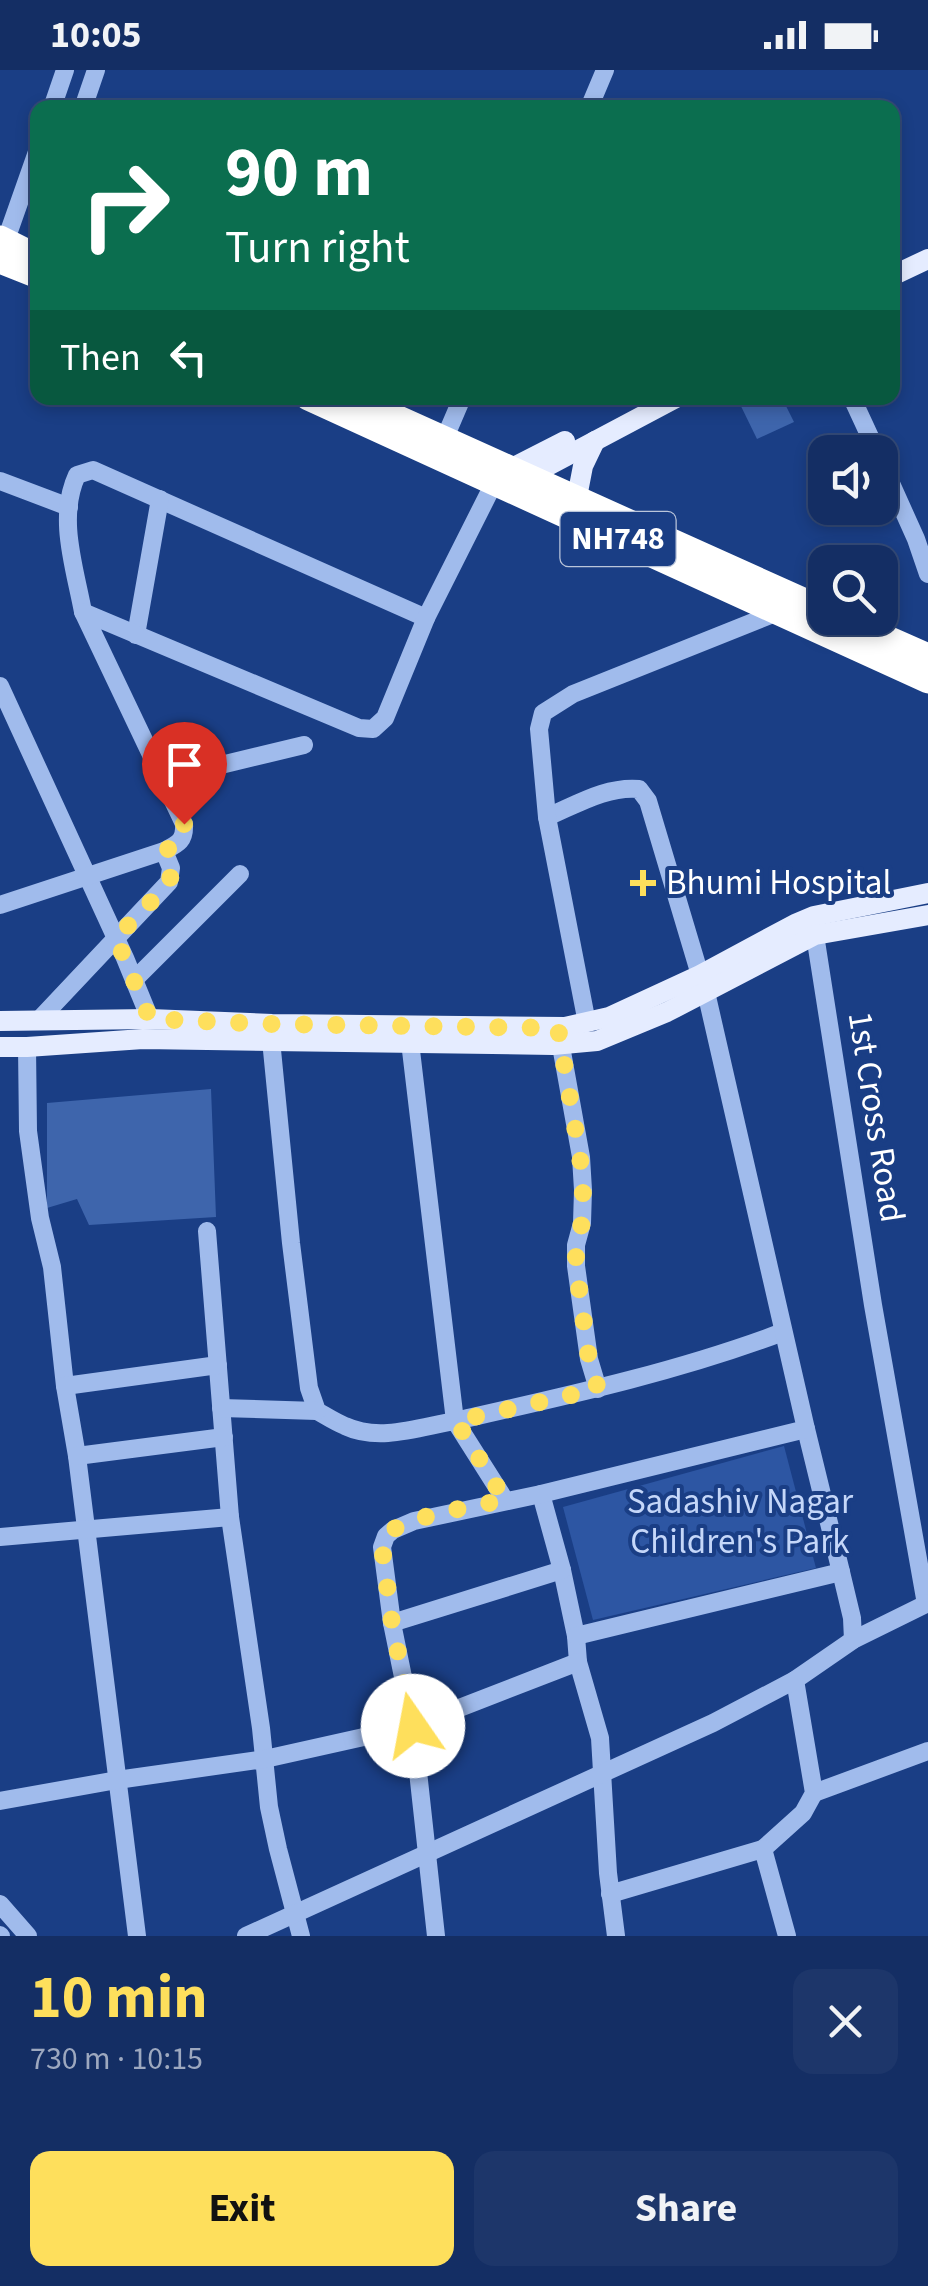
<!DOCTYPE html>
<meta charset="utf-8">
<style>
body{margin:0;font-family:"Source Sans 3",sans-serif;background:#1d366a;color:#f1f3f6;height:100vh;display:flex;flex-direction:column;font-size:38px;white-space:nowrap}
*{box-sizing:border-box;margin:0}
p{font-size:32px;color:#9da8bf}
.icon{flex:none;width:55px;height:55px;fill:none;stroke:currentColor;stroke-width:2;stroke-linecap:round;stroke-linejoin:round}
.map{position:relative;height:1866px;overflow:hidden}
.sheet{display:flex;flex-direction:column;background:#142e64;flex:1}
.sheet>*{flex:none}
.hud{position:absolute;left:30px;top:30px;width:870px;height:305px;border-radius:20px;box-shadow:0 5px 15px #0003,0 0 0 2px #334a78;background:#0b6e4f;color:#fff;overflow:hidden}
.fabs{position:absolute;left:808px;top:365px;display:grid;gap:20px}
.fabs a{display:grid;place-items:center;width:90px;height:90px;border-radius:20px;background:#142e64;box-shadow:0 5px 15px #0003,0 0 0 2px #334a78;font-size:50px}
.pin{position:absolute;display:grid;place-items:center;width:85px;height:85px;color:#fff;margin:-102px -42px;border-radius:50% 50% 50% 0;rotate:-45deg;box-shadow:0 0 10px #0007}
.pin .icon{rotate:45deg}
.me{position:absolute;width:110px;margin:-55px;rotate:348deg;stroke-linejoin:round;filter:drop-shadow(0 0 8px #0008)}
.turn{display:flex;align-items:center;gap:35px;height:210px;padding:0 30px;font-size:45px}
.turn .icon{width:130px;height:130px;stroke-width:2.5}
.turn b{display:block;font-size:70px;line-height:85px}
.then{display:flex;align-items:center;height:95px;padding:0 30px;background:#0003;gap:20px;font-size:38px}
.round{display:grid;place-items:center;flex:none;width:105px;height:105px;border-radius:20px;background:#1d366a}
.overview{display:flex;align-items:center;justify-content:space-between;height:170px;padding:0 30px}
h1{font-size:60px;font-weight:700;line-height:75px;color:#fedf5c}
.action{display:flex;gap:20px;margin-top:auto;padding:20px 30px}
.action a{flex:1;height:115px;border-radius:20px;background:#fedf5c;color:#111;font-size:40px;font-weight:700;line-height:115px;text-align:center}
.action a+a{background:#1d366a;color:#f1f3f6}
.status{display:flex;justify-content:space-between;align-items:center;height:70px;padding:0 50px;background:#142e64;direction:ltr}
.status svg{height:28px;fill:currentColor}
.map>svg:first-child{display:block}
.green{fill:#2d56a3}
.building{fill:#3e65ac}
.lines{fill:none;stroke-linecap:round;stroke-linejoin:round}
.minor{stroke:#a0bbec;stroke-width:18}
.major{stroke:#e5ecff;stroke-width:20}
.highway{stroke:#fff;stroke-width:25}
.route{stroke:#fedf5c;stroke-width:18;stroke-dasharray:0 32.4}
.poi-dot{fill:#fedf5c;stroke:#1a3e85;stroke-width:4}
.labels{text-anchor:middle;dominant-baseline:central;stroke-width:8;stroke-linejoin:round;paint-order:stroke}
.shield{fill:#1a3e85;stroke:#bac5da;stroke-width:2.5}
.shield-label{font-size:32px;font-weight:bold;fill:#fff}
.poi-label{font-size:35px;fill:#fff;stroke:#1a3e85;text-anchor:start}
.street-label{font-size:35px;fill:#fff;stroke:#1a3e85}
.park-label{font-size:35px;fill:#c5d7f9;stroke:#1a3e85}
</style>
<div class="status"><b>10:05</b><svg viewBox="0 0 49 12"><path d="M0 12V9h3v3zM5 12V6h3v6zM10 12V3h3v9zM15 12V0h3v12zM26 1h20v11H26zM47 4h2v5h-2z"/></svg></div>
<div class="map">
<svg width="928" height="1866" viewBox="0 0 928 1866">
<rect width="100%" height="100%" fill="#1a3e85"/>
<!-- green -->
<polygon class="green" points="784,1376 816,1498 593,1550 563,1437"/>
<!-- building -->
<g class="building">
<polygon points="737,328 782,328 794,352 757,369"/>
<polygon points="211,1019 216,1147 89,1155 77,1129 47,1138 47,1033"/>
</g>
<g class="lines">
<!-- minor -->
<g class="minor">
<polyline points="52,38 65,0"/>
<polyline points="83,38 96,0"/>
<polyline points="589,38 605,0"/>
<polyline points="2,181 38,79"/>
<polyline points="852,328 877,382"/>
<polyline points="441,377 462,328"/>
<polyline points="880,389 916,469 928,504"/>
<polyline points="0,411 69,437"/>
<path d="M83,542C75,498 57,448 77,405L93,400L426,548"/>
<polyline points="136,565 160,429"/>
<polyline points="0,616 125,888 150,949"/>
<polyline points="163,709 304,675"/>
<path d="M547,747C576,735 606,716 639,719L648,731L700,905"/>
<path d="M0,835L164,781C178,774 185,771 184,754L83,542L359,658L373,659L385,648L426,548L494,413"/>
<polyline points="815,865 873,1235 926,1534"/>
<polyline points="134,910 240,804"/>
<polyline points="38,951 169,812 171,798 164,781"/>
<polyline points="587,953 547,747 539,659 543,643 573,624 778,542"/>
<polyline points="559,965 581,1087 583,1120 582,1153 576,1175 576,1196 589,1289 598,1319"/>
<path d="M271,970L291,1173L309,1318L317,1341C326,1346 335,1352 345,1356C379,1372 420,1357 455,1351L505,1430"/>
<path d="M410,972L455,1351C566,1326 677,1302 783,1262"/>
<polyline points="27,977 28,1061 40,1148 52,1197 65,1316 77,1386 137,1866"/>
<polyline points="207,1161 230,1447 261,1658 269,1737 278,1779 301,1866"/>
<polyline points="65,1316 218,1295"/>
<polyline points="221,1338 317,1341"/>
<polyline points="77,1386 224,1367"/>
<polyline points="541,1424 562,1500 576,1566 578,1592 600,1668 608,1803 616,1866"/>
<polyline points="0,1467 230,1447"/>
<polyline points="841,1502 852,1548 853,1570"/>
<polyline points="392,1553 562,1500"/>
<polyline points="576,1566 841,1502 806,1359"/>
<polyline points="814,1723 928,1681"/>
<polyline points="0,1731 117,1710 265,1689 413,1656 578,1592"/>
<polyline points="763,1779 803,1743 814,1723 795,1610"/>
<polyline points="610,1824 763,1779 787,1866"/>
<polyline points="0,1834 28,1866"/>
<polyline points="0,1865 1,1866"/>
<polyline points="246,1866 713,1653 795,1610 853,1570 928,1533"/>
<polyline points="436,1866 413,1656 392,1553 382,1477 386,1466 393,1460 414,1451 541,1424 806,1359 706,922"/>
</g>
<!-- major -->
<g class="major">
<polyline points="892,206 928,189"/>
<polyline points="503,405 512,398 565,371"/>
<polyline points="520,413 529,406 676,328"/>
<polyline points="577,427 583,396 595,371"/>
<polyline points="0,951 150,949 272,954 565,957 609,947 700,905 795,854 814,846 928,823"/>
<polyline points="0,977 27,977 143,969 553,975 597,971 667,942 815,865 928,845"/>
</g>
<!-- highway -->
<g class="highway">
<polyline points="0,168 38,187"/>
<polyline points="0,191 38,206"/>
<polyline points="308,328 928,611"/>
<polyline points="354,328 825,540"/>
<polyline points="842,548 928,586"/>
</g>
</g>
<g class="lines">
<!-- route -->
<path class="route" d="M184,754C185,771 178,774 164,781L171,798L170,812L116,868L150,949L272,954L558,958L580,1086L583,1120L582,1153L576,1174V1196L589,1289L598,1319L456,1351L505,1430C480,1435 404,1447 389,1463C385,1467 384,1471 382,1477L392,1553L413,1656"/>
</g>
<!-- markers -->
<path class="poi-dot" d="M638 798h10v10h10v10h-10v10h-10v-10h-10v-10h10z"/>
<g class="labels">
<!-- shield labels -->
<rect class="shield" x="560.5" y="442" width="115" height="54" rx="8"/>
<g class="shield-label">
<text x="618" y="469">NH748</text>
</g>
<!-- poi labels -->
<g class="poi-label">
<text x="666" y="813">Bhumi Hospital</text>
</g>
<!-- street labels -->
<g class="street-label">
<text transform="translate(876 1047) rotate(81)">1st Cross Road</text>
</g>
<!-- park labels -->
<g class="park-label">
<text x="740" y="1432">Sadashiv Nagar<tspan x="740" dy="40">Children's Park</tspan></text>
</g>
</g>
</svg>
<div class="fabs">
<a><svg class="icon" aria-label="sound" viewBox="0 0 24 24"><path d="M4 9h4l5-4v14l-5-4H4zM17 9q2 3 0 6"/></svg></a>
<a><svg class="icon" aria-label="search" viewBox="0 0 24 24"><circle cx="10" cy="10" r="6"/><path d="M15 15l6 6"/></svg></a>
</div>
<div class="pin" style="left:184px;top:754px;background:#d93025"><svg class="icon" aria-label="arrive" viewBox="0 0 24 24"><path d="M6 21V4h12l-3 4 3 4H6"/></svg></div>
<svg class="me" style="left:413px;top:1656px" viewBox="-20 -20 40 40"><circle r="19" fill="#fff"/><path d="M0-13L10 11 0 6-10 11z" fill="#fedf5c"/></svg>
<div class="hud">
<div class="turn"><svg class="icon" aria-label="right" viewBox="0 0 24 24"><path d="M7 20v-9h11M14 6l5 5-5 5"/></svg><div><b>90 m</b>Turn right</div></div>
<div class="then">Then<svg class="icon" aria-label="left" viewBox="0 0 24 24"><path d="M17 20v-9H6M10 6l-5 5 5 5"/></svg></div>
</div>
</div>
<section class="sheet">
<div class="overview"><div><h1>10 min</h1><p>730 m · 10:15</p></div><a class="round"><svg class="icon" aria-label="close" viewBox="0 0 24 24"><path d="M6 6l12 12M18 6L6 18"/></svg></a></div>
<div class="action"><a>Exit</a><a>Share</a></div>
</section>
